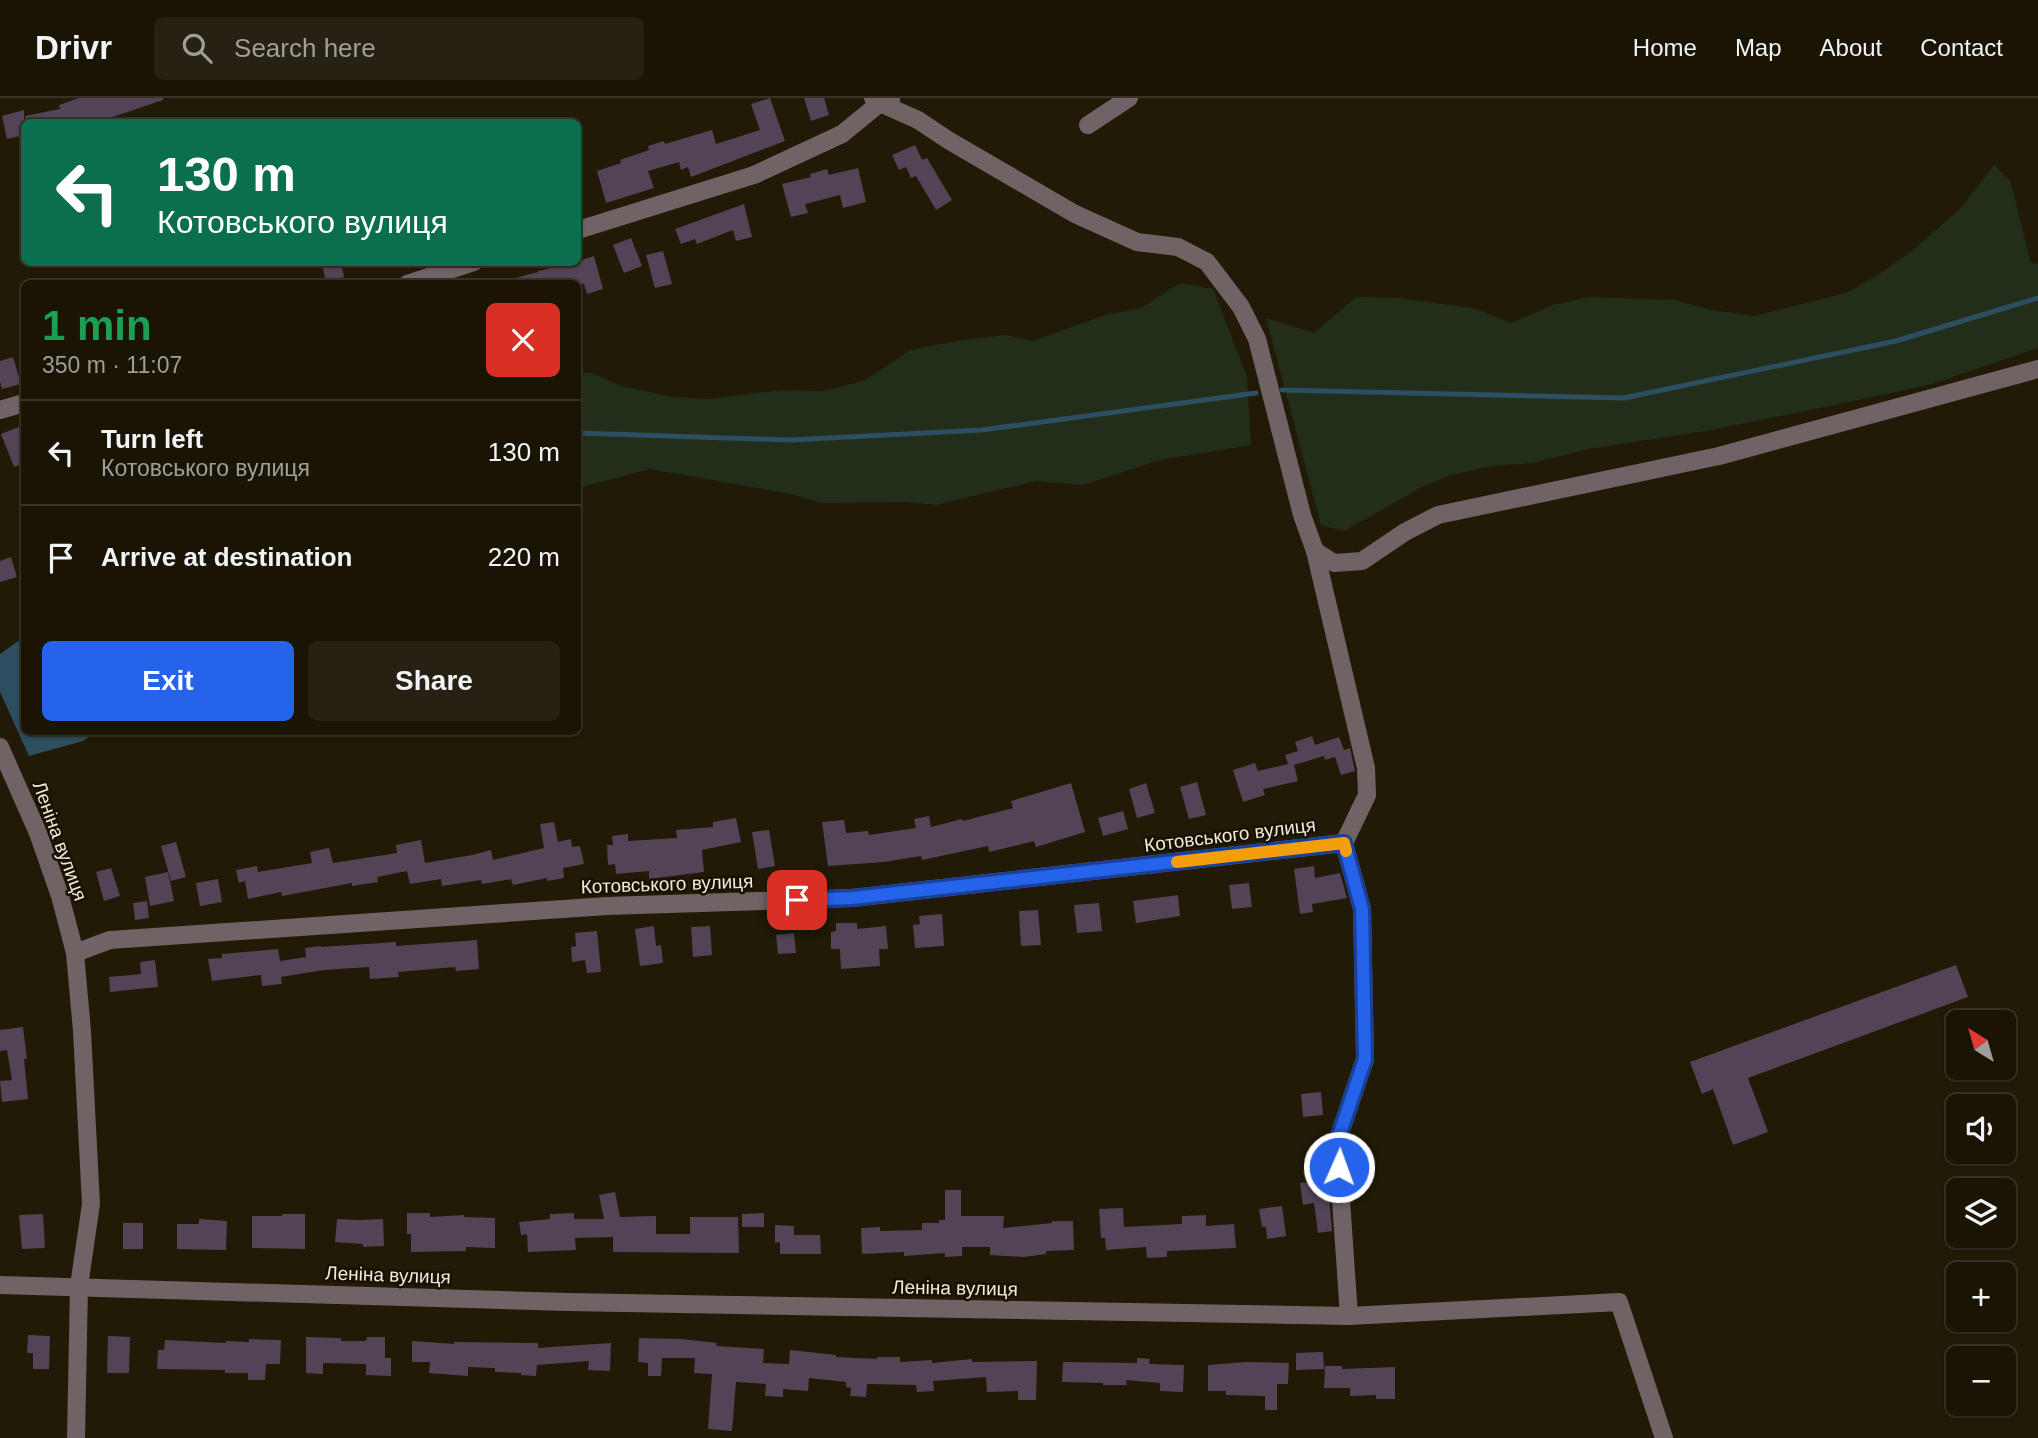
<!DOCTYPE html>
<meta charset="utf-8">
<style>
body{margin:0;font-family:Helvetica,sans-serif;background:#262113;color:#f1f3f6;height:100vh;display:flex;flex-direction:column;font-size:26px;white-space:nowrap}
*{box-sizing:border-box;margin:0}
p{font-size:23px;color:#9f9e9a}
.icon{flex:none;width:38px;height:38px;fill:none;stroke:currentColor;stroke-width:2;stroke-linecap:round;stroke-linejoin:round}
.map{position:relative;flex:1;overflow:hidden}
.details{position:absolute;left:21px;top:182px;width:560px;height:455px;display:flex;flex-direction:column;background:#191404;border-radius:10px;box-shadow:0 2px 5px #0004,0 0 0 2px #373326}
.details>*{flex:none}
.hud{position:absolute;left:21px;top:21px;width:560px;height:147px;border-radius:10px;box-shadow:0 2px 5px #0004,0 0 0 2px #373326;background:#0b6e4f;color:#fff;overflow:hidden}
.needle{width:46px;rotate:323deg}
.tools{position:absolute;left:1946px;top:912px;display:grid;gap:14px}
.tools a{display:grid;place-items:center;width:70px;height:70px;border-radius:10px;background:#191404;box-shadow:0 2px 5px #0004,0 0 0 2px #373326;font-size:35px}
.pin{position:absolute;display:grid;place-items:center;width:60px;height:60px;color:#fff;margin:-30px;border-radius:14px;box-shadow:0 4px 10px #0006}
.me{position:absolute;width:77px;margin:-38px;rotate:2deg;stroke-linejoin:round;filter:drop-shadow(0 0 5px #0008)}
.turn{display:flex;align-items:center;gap:24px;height:147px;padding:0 21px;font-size:32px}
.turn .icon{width:91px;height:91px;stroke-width:2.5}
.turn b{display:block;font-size:49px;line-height:60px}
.round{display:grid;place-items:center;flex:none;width:74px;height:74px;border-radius:10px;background:#262113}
.head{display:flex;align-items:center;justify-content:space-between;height:119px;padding:0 21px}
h1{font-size:42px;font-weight:700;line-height:52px;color:#1e9e55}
.button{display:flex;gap:14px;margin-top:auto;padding:14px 21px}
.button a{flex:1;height:80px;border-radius:10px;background:#2563eb;color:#fff;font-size:28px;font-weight:700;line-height:80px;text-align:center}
.button a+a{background:#262113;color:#f1f3f6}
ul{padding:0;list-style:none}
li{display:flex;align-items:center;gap:21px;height:105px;padding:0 21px;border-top:2px solid #373326}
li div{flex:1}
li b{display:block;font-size:26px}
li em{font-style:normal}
header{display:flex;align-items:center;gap:42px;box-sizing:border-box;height:98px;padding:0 35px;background:#191404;border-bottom:2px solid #373326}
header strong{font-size:33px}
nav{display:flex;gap:38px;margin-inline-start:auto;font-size:24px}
.search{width:490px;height:63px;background:#262113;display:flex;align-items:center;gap:18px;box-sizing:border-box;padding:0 24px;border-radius:10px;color:#9f9e9a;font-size:26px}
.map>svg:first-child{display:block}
.green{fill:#232e1a}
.water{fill:#2c4e60}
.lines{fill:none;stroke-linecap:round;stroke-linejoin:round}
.stream{stroke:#2c4e60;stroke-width:5}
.building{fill:#524456}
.minor{stroke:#6f6366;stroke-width:18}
.route-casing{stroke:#184099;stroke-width:18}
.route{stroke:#2563eb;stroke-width:12}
.slow{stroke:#f59e0b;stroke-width:12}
.labels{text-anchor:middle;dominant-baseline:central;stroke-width:5;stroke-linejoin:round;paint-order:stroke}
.street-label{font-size:19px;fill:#efeadd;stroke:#181101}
</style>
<header>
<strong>Drivr</strong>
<div class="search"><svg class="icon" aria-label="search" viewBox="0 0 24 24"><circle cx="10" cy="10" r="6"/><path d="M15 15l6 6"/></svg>Search here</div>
<nav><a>Home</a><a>Map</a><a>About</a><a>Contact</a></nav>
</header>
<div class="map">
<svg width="2038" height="1340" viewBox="0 0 2038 1340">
<rect width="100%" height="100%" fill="#211a06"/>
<!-- green -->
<g class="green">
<polygon points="1994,67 2010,82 2031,165 2038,166 2038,250 1932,286 1830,308 1711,332 1590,351 1531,365 1492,368 1451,377 1424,388 1344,433 1321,427 1266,220 1314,235 1356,199 1399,200 1473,210 1511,225 1553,207 1589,199 1676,202 1706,211 1754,218 1846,195 1876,178 1912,153 1959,112"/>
<polygon points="1180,185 1213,191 1247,279 1251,347 1160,362 1083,387 1036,383 936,407 906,404 822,405 790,396 650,371 578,390 578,275 592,275 621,288 673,299 708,301 781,292 823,293 866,282 910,252 962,242 1006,237 1033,243 1105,217 1141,210"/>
</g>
<!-- water -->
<polygon class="water" points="24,539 24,634 96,634 83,643 29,658 0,594 0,556"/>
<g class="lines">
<!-- stream -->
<g class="stream">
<polyline points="1282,292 1624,300 1896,243 2038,200"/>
<polyline points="578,335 790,342 982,332 1256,295"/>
</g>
</g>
<!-- building -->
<g class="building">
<polygon points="79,0 163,0 163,2 98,24 26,24 25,18 60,11 59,7"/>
<polygon points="770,0 785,43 691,79 688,69 681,72 679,64 648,73 654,90 606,105 597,73 621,65 620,62 649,52 648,48 664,43 665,46 712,32 716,46 760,32 751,6"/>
<polygon points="804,0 824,0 829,17 811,23"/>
<polygon points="24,12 24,37 7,41 2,18"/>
<polygon points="915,47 922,62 927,60 952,102 936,112 916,78 911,80 906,69 899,72 892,57"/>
<polygon points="858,70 866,104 843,110 840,97 805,106 808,115 791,119 782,86 811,79 810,76 827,71 829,77"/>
<polygon points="744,106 752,139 736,143 733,132 697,146 695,141 681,146 675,131"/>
<polygon points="631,140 642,168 624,175 613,147"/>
<polygon points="663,153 672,186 655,190 646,157"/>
<polygon points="594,158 603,191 587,196 584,186 513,186 512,181 538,174 538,173 578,164 578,163"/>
<polygon points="321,164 341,164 344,179 326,183"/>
<polygon points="13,259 21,286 2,291 0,284 0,263"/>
<polygon points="24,327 24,365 14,369 1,336"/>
<polygon points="11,459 17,479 0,484 0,463"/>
<polygon points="1312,638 1315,647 1339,639 1344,652 1350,650 1355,673 1341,677 1335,659 1325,662 1324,658 1294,667 1298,683 1263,691 1265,697 1243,704 1233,672 1255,665 1258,673 1288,666 1285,657 1298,653 1295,644"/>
<polygon points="1197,684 1206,717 1189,721 1180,689"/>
<polygon points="1071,685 1085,734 1036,749 1034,743 989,754 988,748 922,762 921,758 884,764 828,768 822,724 844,722 846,735 868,733 869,737 916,730 914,721 929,718 931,729 962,721 963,723 1013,710 1011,703"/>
<polygon points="1146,685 1155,715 1137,720 1129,691"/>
<polygon points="1123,713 1128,731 1103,738 1098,720"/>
<polygon points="736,720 741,744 702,752 704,774 649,781 649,773 616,776 615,766 608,767 607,747 613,747 612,738 628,736 628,743 677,740 676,732 713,729 713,724"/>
<polygon points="554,724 558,744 571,741 572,749 580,748 584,766 563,770 564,780 547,783 547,780 513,787 511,781 482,786 481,782 442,788 441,781 410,786 407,773 377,779 378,784 352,788 352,785 282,798 281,794 248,801 245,783 239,785 236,772 257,768 258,774 312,765 310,754 329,750 333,765 397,755 396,747 421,742 425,765 472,757 491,752 493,762 544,750 540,726"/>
<polygon points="769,732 775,768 758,771 752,734"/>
<polygon points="176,744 186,779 171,783 161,748"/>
<polygon points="1314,768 1315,780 1340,775 1347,800 1312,806 1313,814 1300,816 1294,771"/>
<polygon points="111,770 120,798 104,803 96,774"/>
<polygon points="168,774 174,803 150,808 145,779"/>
<polygon points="218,781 222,804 200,808 196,785"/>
<polygon points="1249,785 1252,809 1232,811 1229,787"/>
<polygon points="1178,797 1180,818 1136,825 1133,803"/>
<polygon points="147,803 149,820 135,822 133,805"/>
<polygon points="1099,805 1102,833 1077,835 1074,807"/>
<polygon points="1038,812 1041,847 1021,848 1019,813"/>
<polygon points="942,816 944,848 915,850 913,827 920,826 919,818"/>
<polygon points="836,825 857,825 857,831 886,828 888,851 879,851 880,868 841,871 840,851 831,851 831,834 836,833"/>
<polygon points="654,828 656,848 661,847 663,865 640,868 635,831"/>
<polygon points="710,828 712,857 693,859 691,829"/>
<polygon points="597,833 601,874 587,875 585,862 572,864 571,849 576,848 575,835"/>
<polygon points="794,835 796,855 778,856 776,837"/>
<polygon points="477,842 479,871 456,873 455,869 398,874 399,879 370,881 369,869 324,872 281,879 282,886 262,888 261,877 212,883 208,861 222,860 222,856 278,851 280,863 306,859 305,850 321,848 321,849 396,844 396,848"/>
<polygon points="155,862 158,889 110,894 109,879 141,876 140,864"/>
<polygon points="1956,867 1968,899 1748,980 1768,1034 1733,1047 1713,991 1702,996 1690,964"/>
<polygon points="23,929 27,961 24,961 28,1001 2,1004 0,983 12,982 7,952 0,953 0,932"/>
<polygon points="1321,994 1323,1017 1303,1019 1301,996"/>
<polygon points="1318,1083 1320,1099 1329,1098 1332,1133 1318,1135 1314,1105 1303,1107 1300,1085"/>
<polygon points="945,1092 961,1092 961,1118 1004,1118 1003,1130 1052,1125 1052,1123 1073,1123 1074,1152 1046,1153 1046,1156 1024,1159 990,1157 990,1149 962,1149 962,1158 945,1159 945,1155 904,1158 904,1154 862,1156 861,1130 880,1129 880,1133 922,1132 922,1125 939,1125 939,1122 945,1122"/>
<polygon points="615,1094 620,1119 656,1118 656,1136 690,1136 690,1119 738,1119 739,1155 613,1154 613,1139 575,1140 576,1152 528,1154 527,1136 521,1137 519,1124 550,1121 550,1116 574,1115 574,1121 604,1121 599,1097"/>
<polygon points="1282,1108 1286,1138 1267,1141 1266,1129 1262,1129 1259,1111"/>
<polygon points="1123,1110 1124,1129 1182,1126 1182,1118 1206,1117 1206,1128 1234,1126 1236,1150 1167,1153 1167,1159 1147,1160 1146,1149 1106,1152 1105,1140 1101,1140 1099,1111"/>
<polygon points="407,1115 430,1115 430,1119 464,1117 464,1119 495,1120 495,1150 466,1149 466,1153 411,1154 411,1136 407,1136"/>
<polygon points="764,1115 764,1129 742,1129 742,1116"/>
<polygon points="43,1116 45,1150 22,1151 19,1117"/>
<polygon points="282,1116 305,1116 305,1151 252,1150 252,1118 282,1118"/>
<polygon points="199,1121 227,1123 226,1152 177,1151 177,1126 199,1126"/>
<polygon points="337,1121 359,1122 383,1121 384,1148 363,1149 363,1146 335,1144"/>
<rect x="123" y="1125" width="20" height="26"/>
<polygon points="775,1127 794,1128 794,1137 820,1137 821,1156 780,1156 780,1144 775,1145"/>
<polygon points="28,1237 50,1238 49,1271 33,1271 33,1255 27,1255"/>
<polygon points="108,1238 130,1239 129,1275 107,1275"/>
<polygon points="306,1239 341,1240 341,1243 366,1243 367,1239 385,1239 385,1260 391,1260 391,1278 366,1277 366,1266 323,1265 323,1276 306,1275"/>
<polygon points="639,1240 681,1241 717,1245 716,1248 764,1251 763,1265 789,1266 790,1252 836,1257 836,1259 877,1261 877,1259 900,1259 900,1264 932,1262 932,1265 972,1261 972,1264 1037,1263 1036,1302 1018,1302 1018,1293 987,1294 986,1279 933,1283 934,1293 917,1294 916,1287 867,1286 866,1299 850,1298 851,1290 846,1289 846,1284 809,1280 808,1293 783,1291 783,1299 765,1298 766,1286 736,1284 732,1333 708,1331 712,1276 694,1275 695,1260 662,1260 661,1278 648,1278 648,1265 638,1264"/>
<polygon points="249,1241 281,1242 280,1266 266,1266 265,1282 248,1282 248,1275 225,1275 225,1272 157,1271 158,1252 164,1252 165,1242 226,1245 226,1243 249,1244"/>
<polygon points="412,1243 454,1246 454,1244 538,1245 538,1250 611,1245 610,1273 588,1272 589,1263 537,1267 536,1278 521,1277 521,1275 495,1274 495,1270 468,1269 468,1278 429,1275 430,1264 412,1264"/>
<polygon points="1323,1254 1324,1271 1296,1272 1296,1255"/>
<polygon points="1137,1260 1150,1261 1149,1266 1184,1267 1183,1294 1160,1293 1160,1285 1126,1282 1127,1287 1103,1287 1103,1285 1062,1284 1063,1264 1137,1265"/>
<polygon points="1246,1264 1289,1265 1288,1286 1277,1286 1277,1312 1265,1312 1265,1298 1226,1297 1226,1293 1208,1293 1208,1267"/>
<polygon points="1325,1268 1342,1268 1342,1271 1395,1269 1395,1301 1376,1301 1376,1297 1350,1298 1350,1290 1324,1290"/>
</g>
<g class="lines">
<!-- minor -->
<g class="minor">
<polyline points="873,0 880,5 918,22 948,42 1075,116 1137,144 1178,149 1207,164 1241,209 1257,241 1302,417 1315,453 1334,465 1362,463 1405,434 1438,417 1719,358 2038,271"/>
<polyline points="1088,27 1129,0"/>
<polyline points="578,132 754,77 842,36 880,5 891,1"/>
<polyline points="407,186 474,164"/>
<polyline points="0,312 24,305"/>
<polyline points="1315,453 1366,670 1367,697 1344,745"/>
<polyline points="0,649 38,735 60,798 75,855 82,933 91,1106 79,1188 76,1340"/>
<polyline points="1344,745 1362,811 1365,961 1337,1044 1349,1218"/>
<polyline points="75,855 110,842 607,808 852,800 1344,745"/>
<polyline points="0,1187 568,1204 1349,1218 1619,1204 1664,1340"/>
</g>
</g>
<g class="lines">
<!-- route casing -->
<g class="route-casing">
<polyline id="route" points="797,802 852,800 1344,745 1362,811 1365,961 1337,1044 1339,1069"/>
</g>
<!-- route -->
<use href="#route" class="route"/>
<!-- slow -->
<polyline class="slow" points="1177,764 1344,745 1346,753"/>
</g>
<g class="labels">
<!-- street labels -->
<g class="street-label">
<text transform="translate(1230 737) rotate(-7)">Котовського вулиця</text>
<text transform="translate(60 743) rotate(70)">Леніна вулиця</text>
<text transform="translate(667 786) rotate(-2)">Котовського вулиця</text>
<text transform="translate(388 1177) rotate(2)">Леніна вулиця</text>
<text transform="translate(955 1190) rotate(1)">Леніна вулиця</text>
</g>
</g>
</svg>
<div class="tools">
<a><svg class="needle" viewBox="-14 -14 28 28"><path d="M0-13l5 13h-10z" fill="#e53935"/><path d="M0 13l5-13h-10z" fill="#9f9e9a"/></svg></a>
<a><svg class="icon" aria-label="sound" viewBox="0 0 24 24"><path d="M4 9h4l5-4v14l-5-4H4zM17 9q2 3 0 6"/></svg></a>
<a><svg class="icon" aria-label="layers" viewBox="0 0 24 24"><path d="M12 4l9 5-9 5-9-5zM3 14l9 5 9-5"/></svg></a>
<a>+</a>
<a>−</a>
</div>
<div class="pin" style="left:797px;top:802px;background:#d93025"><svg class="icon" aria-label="arrive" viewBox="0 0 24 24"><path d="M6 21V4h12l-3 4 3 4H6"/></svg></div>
<svg class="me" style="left:1339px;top:1069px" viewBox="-20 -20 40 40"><circle r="17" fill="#2563eb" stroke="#fff" stroke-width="3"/><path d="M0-11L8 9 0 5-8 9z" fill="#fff"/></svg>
<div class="hud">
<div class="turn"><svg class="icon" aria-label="left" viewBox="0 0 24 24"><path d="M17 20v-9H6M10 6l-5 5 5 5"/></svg><div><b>130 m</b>Котовського вулиця</div></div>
</div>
<section class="details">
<div class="head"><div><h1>1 min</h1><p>350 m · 11:07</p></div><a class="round" style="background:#d93025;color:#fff"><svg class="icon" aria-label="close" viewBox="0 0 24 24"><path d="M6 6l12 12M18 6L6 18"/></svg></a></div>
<ul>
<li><svg class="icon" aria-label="left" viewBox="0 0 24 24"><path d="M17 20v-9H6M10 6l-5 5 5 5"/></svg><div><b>Turn left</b><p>Котовського вулиця</p></div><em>130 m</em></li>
<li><svg class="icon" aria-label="arrive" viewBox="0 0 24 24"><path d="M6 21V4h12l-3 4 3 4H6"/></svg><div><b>Arrive at destination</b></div><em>220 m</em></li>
</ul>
<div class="button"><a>Exit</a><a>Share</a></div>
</section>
</div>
